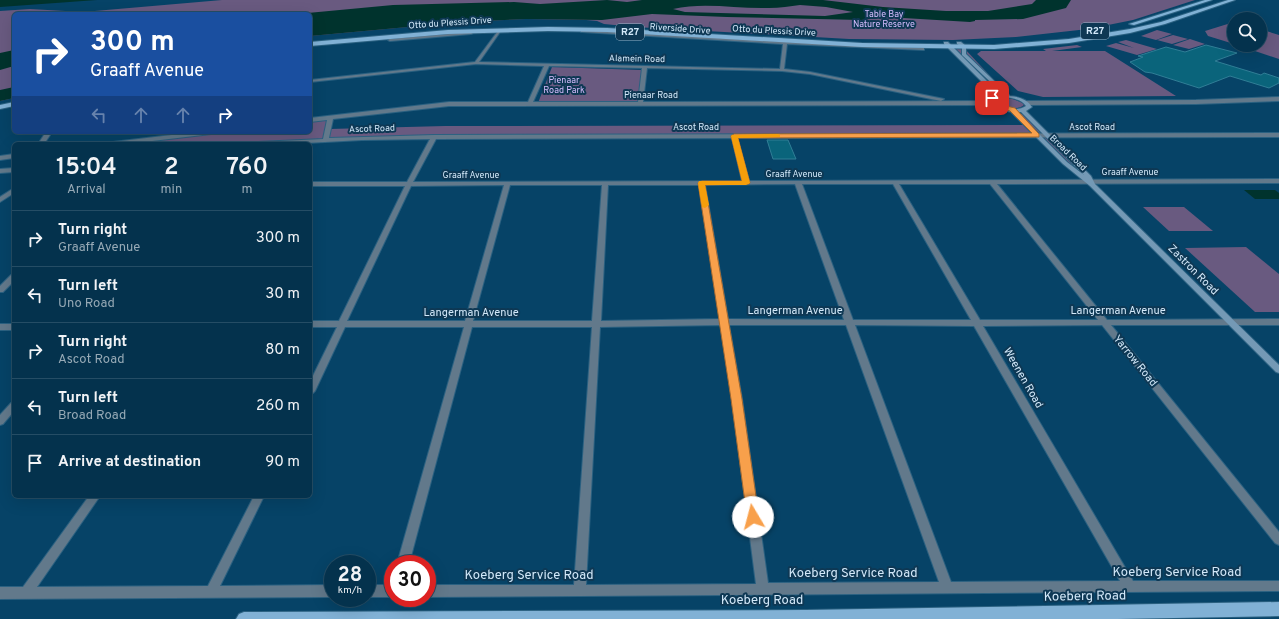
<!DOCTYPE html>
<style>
body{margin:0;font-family:Overpass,sans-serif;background:#123e57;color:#f1f3f6;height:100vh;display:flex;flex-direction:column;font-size:15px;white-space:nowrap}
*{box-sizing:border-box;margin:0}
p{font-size:13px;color:#97aab6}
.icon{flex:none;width:22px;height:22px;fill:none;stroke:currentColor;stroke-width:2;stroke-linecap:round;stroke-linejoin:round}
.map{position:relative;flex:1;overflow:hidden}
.side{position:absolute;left:12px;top:142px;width:300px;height:356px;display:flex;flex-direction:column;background:#04324d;border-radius:6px;box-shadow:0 4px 16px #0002,0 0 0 1px #254d65}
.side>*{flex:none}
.hud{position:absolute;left:12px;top:12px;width:300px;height:122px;border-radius:6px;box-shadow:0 4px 16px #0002,0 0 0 1px #254d65;background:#1a4fa0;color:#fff;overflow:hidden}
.fabs{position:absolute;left:1227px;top:12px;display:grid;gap:8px}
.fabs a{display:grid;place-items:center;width:40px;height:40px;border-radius:50%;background:#04324d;box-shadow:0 4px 16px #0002,0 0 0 1px #254d65;font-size:20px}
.speed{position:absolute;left:324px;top:555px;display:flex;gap:8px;font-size:20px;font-weight:700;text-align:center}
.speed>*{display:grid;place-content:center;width:52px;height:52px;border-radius:50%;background:#04324d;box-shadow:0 4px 16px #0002,0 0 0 1px #254d65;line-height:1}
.speed small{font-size:10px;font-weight:400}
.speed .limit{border:6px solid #d22;background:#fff;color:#111}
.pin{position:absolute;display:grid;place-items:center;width:34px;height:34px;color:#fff;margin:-17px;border-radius:8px;box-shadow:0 2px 6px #0006}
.me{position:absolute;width:44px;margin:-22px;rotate:352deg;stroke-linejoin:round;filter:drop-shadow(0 0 3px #0008)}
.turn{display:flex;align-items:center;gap:14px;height:84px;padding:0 12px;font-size:18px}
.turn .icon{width:52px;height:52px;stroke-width:2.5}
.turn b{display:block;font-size:28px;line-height:34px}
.lanes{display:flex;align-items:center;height:38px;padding:0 12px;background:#0003;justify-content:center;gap:20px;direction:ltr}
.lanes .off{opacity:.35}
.eta{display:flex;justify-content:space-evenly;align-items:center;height:68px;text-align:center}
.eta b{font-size:24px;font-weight:600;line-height:28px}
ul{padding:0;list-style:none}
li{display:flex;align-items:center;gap:12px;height:56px;padding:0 12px;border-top:1px solid #254d65}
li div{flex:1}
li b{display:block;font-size:15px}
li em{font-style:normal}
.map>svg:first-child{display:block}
.green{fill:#695a80}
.water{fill:#00332d;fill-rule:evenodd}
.building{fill:#0a647b;stroke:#307e96}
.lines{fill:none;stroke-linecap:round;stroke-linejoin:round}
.street-casing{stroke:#2b6181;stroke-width:2}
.secondary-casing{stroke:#2b6181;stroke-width:2}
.primary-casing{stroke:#2b6181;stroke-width:2}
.street{fill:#62798b;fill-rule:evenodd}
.secondary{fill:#7499b5;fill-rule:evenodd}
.primary{fill:#81b1d5;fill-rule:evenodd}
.route{fill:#f8a04b;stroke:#a16831}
.slow{fill:#f59e0b}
.labels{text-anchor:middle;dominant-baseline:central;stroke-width:4;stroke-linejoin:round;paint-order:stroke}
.far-park-label{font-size:9px;fill:#d4bbfc;stroke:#0e3854}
.far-street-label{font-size:9px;fill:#d3e9fa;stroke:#0e3854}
.shield{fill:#0e3854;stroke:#98b4c8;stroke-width:1}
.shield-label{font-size:10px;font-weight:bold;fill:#d3e9fa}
.street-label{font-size:11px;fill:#d3e9fa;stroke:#0e3854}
.near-street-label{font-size:13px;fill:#d3e9fa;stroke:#0e3854}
</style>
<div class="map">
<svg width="1279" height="619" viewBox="0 0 1279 619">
<rect width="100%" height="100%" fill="#064367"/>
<!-- green -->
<g class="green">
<polygon points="222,0 1195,0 1133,20 1088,29 1016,37 953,40 849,39 635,27 604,24 597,21 586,20 526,19 462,22 310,36 310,14 14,14 14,98 0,101 0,11 30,9 83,12"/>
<polygon points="1234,22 1234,44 1208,36 1205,31"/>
<polygon points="1260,29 1279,35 1279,59 1237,45 1260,45"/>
<polygon points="1157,30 1172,34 1156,40 1141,36"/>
<polygon points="1173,35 1188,39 1172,44 1157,40"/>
<polygon points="1190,39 1205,44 1189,49 1173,45"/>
<polygon points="1126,40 1157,49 1137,55 1106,46 1116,43 1134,48 1118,42"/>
<polygon points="1077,45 1082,47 1052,51 1105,51 1176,96 1043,97 1018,91 977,54 981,51 1046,51 1043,49"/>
<polygon points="964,48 1007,94 1000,94 954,49"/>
<polygon points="552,67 642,70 638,102 538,103"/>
<path d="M999,98H1010L1023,103L1024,105C1017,111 1003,108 996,102V100Z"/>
<polygon points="1020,114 1023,114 1085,176 1082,176"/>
<polygon points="330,118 329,129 445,126 1027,125 1037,135 434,137 258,144 113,144 211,132 310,132 310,120"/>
<polygon points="1143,207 1184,207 1213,231 1169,231"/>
<polygon points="1246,247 1279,274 1279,312 1255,312 1185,248"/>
</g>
<!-- water -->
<g class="water">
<polygon points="0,0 97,0 0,7"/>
<path d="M607,0L627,2L642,0H823L883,7L946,11H988L1032,4L1036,0H1071L1066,8L1023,19L975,20V21L970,22L887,17L861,20L727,17L652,14L602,20L526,19L462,22L310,36V14H297L393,5L514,2L540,4ZM800,5L826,7L853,12L825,16L685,12L673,9C704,2 737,9 769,8C780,8 790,6 800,5Z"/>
<polygon points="14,50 14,66 0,70 0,53"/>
<polygon points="14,87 14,98 0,101 0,90"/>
<polygon points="1244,190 1275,190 1279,193 1279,199 1255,199"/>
</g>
<!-- building -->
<g class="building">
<polygon points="1206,45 1237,53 1215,61 1261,75 1264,73 1279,78 1279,83 1269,88 1230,76 1199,88 1152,73 1145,72 1130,62 1143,57 1138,56 1166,47 1185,52"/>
<polygon points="767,140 788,140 796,159 773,159"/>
</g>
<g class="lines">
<!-- street casing -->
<g class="street-casing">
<g id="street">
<path d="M581,30L820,44L922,48H924V50L787,44L784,69L810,72L944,99L941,101L810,74L782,71L647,68L643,102L992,101L995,103L992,105L449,106L333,119L329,138L434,135L1279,133V137L737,138L749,181L1279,179V183L997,184L1107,320L1279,319V325H1111L1279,532V545L1275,543L1102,325L983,326L1133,581H1279V591L427,597V585H574L592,327H472L409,564H397L464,327H345L315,391L313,393L310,394V382L337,327H310V321H339L405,186H310V182H407L430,139L362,140L288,144H255L258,142L323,139L327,120L310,122V118L449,102H528L544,66L476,64L310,82V80L475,62L498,31L500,32L479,62L780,69L783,44L582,32H581ZM549,66L642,68L638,102H533ZM732,138L742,181L413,182L436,139ZM795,184L844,320L728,319L705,185ZM802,184H893L971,320H853ZM899,184H990L1098,320H980ZM504,185L465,321H347L411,186ZM510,185H602L592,321H473ZM608,185H699L720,319L601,321ZM721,325L732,399L756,584L586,585L600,327ZM729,325H846L939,582L768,583L742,399ZM855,325L974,326L1120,581L951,582Z"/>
<polygon points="472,32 473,33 471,34 390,41 388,40 390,39"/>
<polygon points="1279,97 1279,101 1196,104 1027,105 1024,103 1027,101 1196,100"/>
<polygon points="46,132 52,132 44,144 38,144"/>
<polygon points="197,132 214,132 211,134 127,144 110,144 113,142"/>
<polygon points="14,154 14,158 0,160 0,156"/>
<polygon points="14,168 14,172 0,173 0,169"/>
<polygon points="14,188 14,193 0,202 0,197"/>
<polygon points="11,275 14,275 14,281 3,292 0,292 0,286"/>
<rect x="0" y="324" width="14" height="6"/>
<polygon points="14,402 14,411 3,424 0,425 0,415 11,403"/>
<polygon points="89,496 100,496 37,587 208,586 254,496 264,496 220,586 333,585 333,597 0,599 0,587 23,587"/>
<rect x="367" y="585" width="26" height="12"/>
</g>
</g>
<!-- secondary casing -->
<g class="secondary-casing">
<path id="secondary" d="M944,42H948L1001,95H1004L962,55V47L957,44V42H961L966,46V54L1010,96C1019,97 1027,99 1032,107L1026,111L1091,176L1095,184L1279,365V373L1276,372L1090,186L1063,164L1011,112L997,108L989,103L988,102L991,96L995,95L944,44ZM995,98C1005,97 1020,97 1026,106C1016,112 1003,109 994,102ZM1017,112H1021L1084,175L1067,162Z"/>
</g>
<!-- primary casing -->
<g class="primary-casing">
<g id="primary">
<polygon points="1205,0 1212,0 1134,25 1129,24"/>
<polygon points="1228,0 1235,0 1165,24 1130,33 1069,43 994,49 862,47 607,32 548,31 448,34 310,46 310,42 448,30 548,27 607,28 862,43 994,45 1069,39 1130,29 1161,22"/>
<polygon points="14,102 14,106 0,109 0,105"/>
<polygon points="1279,602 1279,616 1118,619 236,619 239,614 244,612 806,610"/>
</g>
</g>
<!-- street -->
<use href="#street" class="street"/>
<!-- secondary -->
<use href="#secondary" class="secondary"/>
<!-- primary -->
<use href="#primary" class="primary"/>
</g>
<!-- route -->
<polygon class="route" points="990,97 994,97 994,101 998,104 1015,108 1039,134 1039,137 738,138 750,183 749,184 705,185 742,399 759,517 758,520 753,522 749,520 747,517 731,399 698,183 702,181 742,181 731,136 734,134 1032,133 1010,111 994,107 988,101"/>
<!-- slow -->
<polygon class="slow" points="778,134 780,135 780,137 738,138 750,183 746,185 705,185 709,205 705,208 702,207 698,183 699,181 742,181 731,136 732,135"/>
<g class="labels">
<!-- far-park labels -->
<g class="far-park-label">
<text x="884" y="14">Table Bay<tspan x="884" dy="10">Nature Reserve</tspan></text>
<text x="564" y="80">Pienaar<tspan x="564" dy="10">Road Park</tspan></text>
</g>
<!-- far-street labels -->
<g class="far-street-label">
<text transform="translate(450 23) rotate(-4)">Otto du Plessis Drive</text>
<text transform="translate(680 29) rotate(4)">Riverside Drive</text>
<text transform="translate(774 31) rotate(3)">Otto du Plessis Drive</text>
<text transform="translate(637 59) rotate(1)">Alamein Road</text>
<text x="651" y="95">Pienaar Road</text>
<text x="696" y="127">Ascot Road</text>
<text x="1092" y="127">Ascot Road</text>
<text transform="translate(372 129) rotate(-2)">Ascot Road</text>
<text transform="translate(1068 153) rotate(44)">Broad Road</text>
<text x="1130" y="172">Graaff Avenue</text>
<text x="794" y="174">Graaff Avenue</text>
<text x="471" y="175">Graaff Avenue</text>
</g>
<!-- shield labels -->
<g class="shield">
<rect x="1081" y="23" width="28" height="16" rx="3"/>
<rect x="616" y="24" width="28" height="16" rx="3"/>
</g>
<g class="shield-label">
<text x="1095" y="31">R27</text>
<text x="630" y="32">R27</text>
</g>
<!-- street labels -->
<g class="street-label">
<text transform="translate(1193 270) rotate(45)">Zastron Road</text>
<text x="795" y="311">Langerman Avenue</text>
<text x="1118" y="311">Langerman Avenue</text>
<text x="471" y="313">Langerman Avenue</text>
<text transform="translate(1135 361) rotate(51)">Yarrow Road</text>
<text transform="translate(1023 378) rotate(60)">Weenen Road</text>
</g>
<!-- near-street labels -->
<g class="near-street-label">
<text x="1177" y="573">Koeberg Service Road</text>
<text x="853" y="574">Koeberg Service Road</text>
<text x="529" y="576">Koeberg Service Road</text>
<text transform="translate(1085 597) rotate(-1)">Koeberg Road</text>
<text x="762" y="601">Koeberg Road</text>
</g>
</g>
</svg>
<div class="fabs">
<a><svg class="icon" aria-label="search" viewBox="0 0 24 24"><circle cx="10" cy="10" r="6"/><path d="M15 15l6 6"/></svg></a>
</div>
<div class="speed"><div>28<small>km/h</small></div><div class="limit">30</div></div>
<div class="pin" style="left:992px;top:98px;background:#d93025"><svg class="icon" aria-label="arrive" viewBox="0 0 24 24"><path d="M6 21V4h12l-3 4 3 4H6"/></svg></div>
<svg class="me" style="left:753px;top:517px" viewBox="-20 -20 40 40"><circle r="19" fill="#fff"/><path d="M0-13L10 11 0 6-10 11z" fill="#f8a04b"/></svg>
<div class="hud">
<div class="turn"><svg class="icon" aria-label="right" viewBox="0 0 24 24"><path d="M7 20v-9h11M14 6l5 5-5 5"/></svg><div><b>300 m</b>Graaff Avenue</div></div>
<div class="lanes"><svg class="icon off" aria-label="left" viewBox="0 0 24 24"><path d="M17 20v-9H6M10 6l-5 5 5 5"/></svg><svg class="icon off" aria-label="ahead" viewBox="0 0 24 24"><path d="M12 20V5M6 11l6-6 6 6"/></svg><svg class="icon off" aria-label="ahead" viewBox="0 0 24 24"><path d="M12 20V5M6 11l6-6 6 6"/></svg><svg class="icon" aria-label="right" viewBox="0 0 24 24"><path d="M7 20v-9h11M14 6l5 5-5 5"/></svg></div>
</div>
<section class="side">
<div class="eta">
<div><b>15:04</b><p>Arrival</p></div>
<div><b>2</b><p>min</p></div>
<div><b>760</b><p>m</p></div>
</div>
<ul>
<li><svg class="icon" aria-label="right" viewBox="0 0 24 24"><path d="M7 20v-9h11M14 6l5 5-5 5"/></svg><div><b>Turn right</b><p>Graaff Avenue</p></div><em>300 m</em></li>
<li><svg class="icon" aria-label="left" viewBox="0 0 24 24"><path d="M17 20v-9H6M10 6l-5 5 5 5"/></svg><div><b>Turn left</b><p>Uno Road</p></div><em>30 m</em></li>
<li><svg class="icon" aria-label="right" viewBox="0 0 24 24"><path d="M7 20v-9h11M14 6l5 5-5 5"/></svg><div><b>Turn right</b><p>Ascot Road</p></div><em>80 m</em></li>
<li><svg class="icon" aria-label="left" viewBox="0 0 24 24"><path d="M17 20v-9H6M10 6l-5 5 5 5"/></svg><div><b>Turn left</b><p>Broad Road</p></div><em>260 m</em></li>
<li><svg class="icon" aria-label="arrive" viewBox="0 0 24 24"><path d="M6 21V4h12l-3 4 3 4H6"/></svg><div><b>Arrive at destination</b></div><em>90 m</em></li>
</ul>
</section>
</div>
